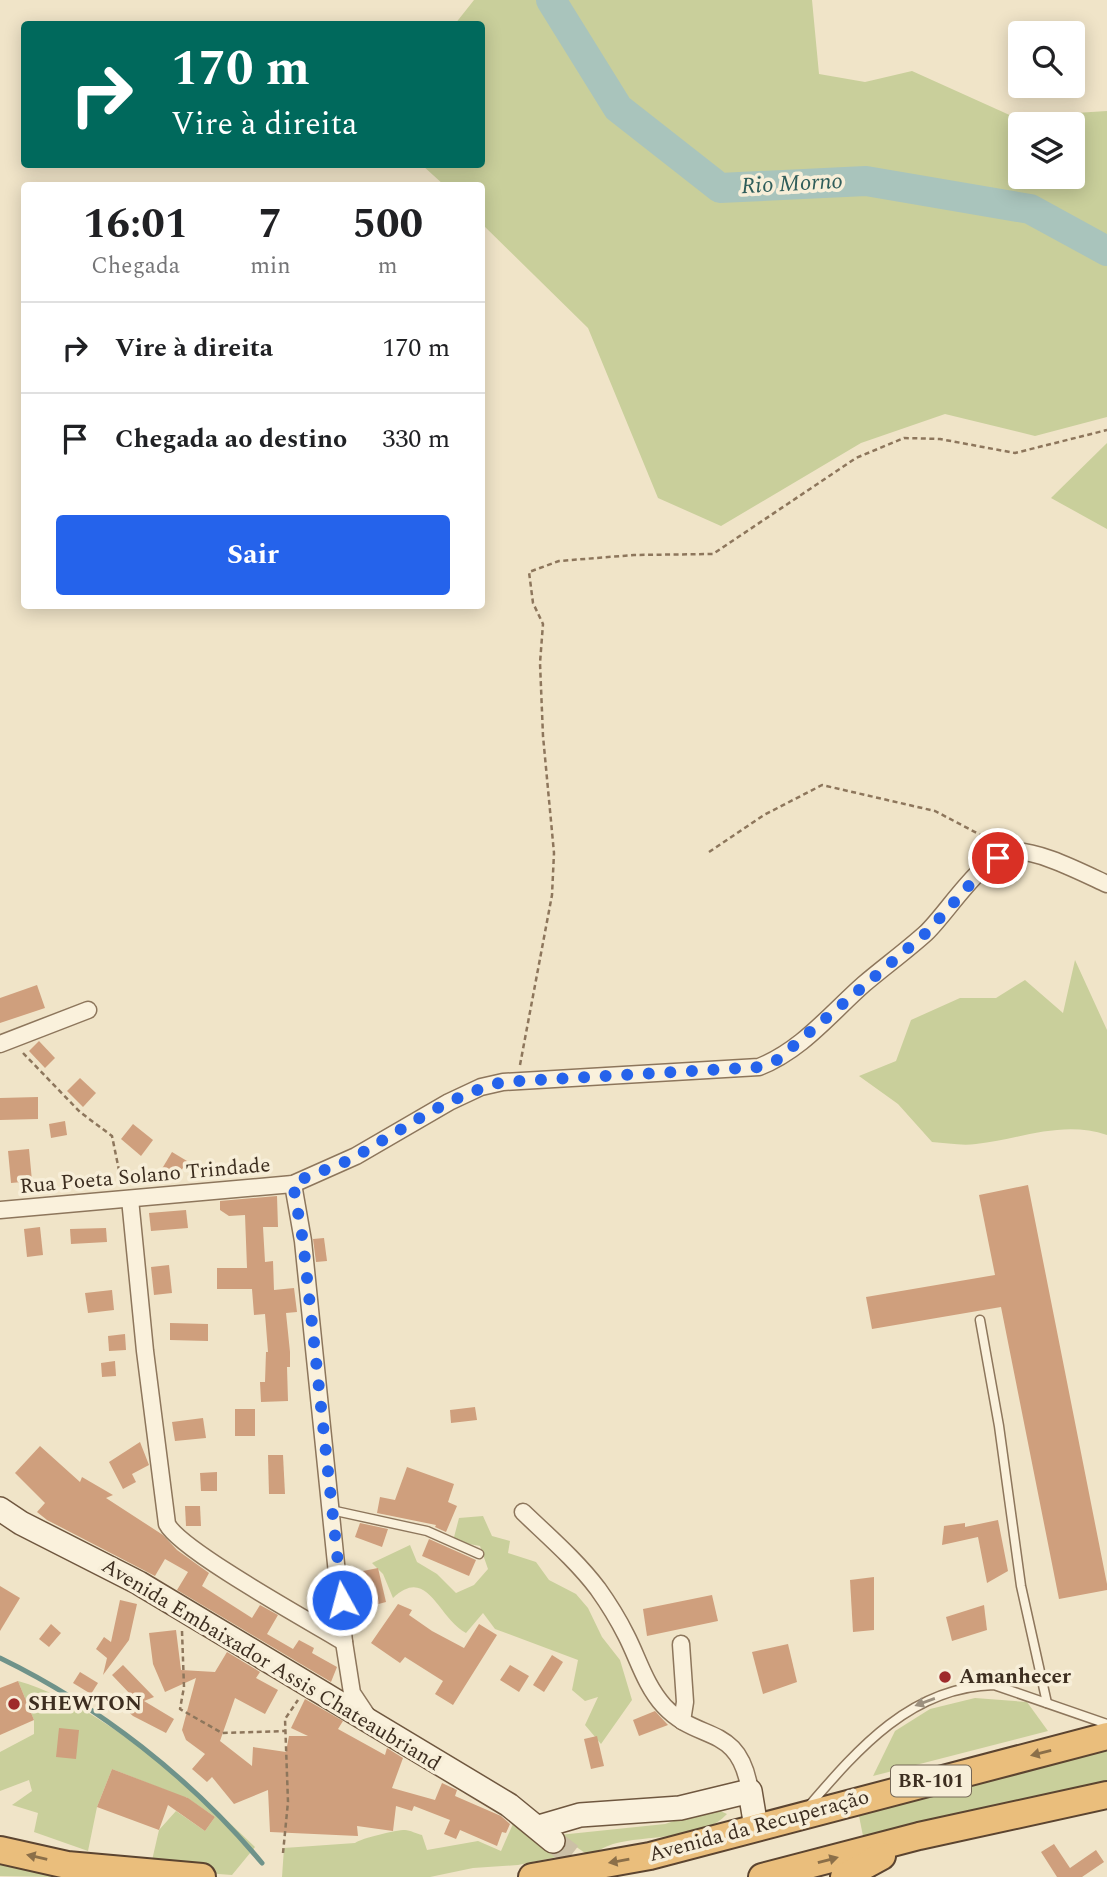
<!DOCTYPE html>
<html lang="pt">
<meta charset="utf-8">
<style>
body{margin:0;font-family:Spectral,serif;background:#f6f6f6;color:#202124;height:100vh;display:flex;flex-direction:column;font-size:26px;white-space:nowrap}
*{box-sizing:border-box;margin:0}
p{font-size:23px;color:#757577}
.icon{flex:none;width:38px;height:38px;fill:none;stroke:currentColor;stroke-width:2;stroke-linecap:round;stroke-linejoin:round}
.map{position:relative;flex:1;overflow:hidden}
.side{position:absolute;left:21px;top:182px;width:464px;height:427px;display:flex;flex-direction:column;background:#fff;border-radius:7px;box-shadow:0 4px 18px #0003}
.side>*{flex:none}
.top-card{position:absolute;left:21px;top:21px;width:464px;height:147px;border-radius:7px;box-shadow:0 4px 18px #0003;background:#00695c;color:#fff;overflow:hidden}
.buttons{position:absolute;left:1008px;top:21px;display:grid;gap:14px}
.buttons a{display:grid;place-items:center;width:77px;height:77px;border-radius:7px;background:#fff;box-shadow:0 4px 18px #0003;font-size:35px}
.pin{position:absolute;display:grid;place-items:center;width:60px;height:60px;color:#fff;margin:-30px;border:4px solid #fff;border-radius:50%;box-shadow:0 2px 7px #0007}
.me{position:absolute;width:77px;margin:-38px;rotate:353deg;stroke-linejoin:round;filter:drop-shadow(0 0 5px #0008)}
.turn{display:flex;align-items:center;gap:24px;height:147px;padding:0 35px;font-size:32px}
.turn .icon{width:91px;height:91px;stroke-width:2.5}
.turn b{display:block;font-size:49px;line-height:60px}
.eta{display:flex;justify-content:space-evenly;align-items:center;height:119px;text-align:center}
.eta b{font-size:42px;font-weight:700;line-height:49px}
.action{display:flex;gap:14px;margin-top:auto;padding:14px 35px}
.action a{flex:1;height:80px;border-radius:7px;background:#2563eb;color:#fff;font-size:28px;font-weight:700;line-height:80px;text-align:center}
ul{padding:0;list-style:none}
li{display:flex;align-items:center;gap:21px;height:91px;padding:0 35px;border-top:2px solid #e0e0e0}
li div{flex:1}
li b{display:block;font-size:26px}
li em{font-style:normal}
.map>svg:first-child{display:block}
.green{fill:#c9cf9b;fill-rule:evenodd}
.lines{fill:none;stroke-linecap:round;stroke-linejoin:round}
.stream{stroke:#6f938a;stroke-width:5}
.river{stroke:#a9c4bc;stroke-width:30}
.building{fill:#cf9f7d}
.secondary-tunnel{stroke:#ccc0a6;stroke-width:23;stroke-dasharray:23 11;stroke-linecap:butt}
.service-casing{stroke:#8d765c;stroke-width:11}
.minor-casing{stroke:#8d765c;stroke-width:19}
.secondary-casing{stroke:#6f573f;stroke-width:26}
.trunk-casing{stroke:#5b4430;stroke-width:30}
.path{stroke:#8d765c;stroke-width:2.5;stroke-dasharray:5 3.5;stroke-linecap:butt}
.service{stroke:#faf1dc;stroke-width:8}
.minor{stroke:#faf1dc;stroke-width:16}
.secondary{stroke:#faf1dc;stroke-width:23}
.trunk{stroke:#eabe7c;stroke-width:26}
.oneway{fill:#9c907e}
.oneway2{fill:#8b6f49}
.route{stroke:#2563eb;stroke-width:12;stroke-dasharray:0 21.6}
.poi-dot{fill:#9e2a2b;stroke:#f7eed8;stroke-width:2.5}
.labels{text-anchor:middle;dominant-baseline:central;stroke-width:7;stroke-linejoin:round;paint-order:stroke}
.shield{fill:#f7eed8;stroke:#756857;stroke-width:2}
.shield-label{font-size:19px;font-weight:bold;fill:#3d2e20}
.street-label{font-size:21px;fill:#3d2e20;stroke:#f7eed8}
.poi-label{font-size:21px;font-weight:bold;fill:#3d2e20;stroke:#f7eed8;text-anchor:start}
.water-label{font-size:23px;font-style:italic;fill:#2f5d5a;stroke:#f7eed8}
</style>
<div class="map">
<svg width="1107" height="1877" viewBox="0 0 1107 1877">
<rect width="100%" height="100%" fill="#f0e4c8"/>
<!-- green -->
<g class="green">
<path d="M474,0H812L819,74L865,82L912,71L1014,117L1107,111V417L1035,436L945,414L861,443L721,526L658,498L588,328L481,223V186L444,185L422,165L481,164V24H455ZM1073,124V177H1020V124Z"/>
<polygon points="1107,443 1107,529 1051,498"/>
<path d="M1075,960L1107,1030V1135C1062,1120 1021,1139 976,1144C962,1146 946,1143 932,1142L898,1104L859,1076L896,1061L911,1020L960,998H996L1025,980L1063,1013Z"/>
<path d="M483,1516L492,1536L510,1541L508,1553L536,1562L549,1580L576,1594L588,1608L602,1637L620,1660L632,1700L601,1744L585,1725L598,1697L585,1701L572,1690L578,1660L495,1629L483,1613L466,1633C437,1617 428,1565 393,1598L383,1574L372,1563L410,1545L417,1562L437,1574L456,1593L474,1585L488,1569L480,1546L453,1541L459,1518Z"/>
<path d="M18,1681C99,1704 194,1788 255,1847L232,1875L150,1869L159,1830L176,1811L205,1831L215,1817L186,1797L182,1801L173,1793L112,1769L97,1807L88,1851L34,1832L38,1813L12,1805L32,1791L29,1780L0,1791V1752L34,1734V1720Z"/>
<polygon points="975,1698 1027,1702 1048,1731 873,1776 895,1731 930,1709"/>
<polygon points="1107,1745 1107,1784 863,1836 858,1811"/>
<path d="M714,1808L727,1814C704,1840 644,1835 613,1844C604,1847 596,1852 588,1855L559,1835L665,1824Z"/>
<path d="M516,1817L557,1857L518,1865L473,1868L430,1877H282L284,1848L355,1843C362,1838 396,1830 405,1830C410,1830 417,1834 422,1835L427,1850L478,1841L501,1851Z"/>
<polygon points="0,1859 57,1872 56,1877 0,1876"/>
</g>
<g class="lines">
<!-- stream -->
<path class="stream" d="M0,1658C99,1706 192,1779 262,1863"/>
<!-- river -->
<polyline class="river" points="551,0 618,108 720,188 866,181 1030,209 1107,251"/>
</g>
<!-- building -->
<g class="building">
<polygon points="37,985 45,1008 0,1023 0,998"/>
<polygon points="39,1041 55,1058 45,1068 29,1051"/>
<polygon points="80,1078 96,1093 83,1107 67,1091"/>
<polygon points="38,1097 38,1119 0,1120 0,1098"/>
<polygon points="65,1121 67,1135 51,1138 49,1124"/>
<polygon points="133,1124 153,1140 141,1156 121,1139"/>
<polygon points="29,1149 32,1181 11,1183 8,1151"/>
<polygon points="172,1152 187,1161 175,1181 160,1172"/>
<polygon points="1028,1185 1107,1584 1107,1590 1059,1599 1001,1307 872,1329 866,1297 995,1275 979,1195"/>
<polygon points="277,1196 278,1227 263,1227 265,1262 273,1261 274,1290 294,1288 297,1312 286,1313 290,1352 290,1367 287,1367 288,1401 261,1402 260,1382 265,1382 266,1352 268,1352 265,1314 254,1315 252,1289 217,1289 217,1268 247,1268 245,1215 229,1216 220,1210 220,1201"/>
<polygon points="186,1210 188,1228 151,1231 149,1213"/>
<polygon points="40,1227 43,1255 27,1257 24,1229"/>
<polygon points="106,1228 107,1242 71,1244 70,1229"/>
<polygon points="324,1238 327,1261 316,1262 313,1239"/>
<polygon points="169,1265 172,1293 154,1295 151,1267"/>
<polygon points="112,1290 114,1310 88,1313 85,1293"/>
<polygon points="170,1323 208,1324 208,1341 170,1340"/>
<polygon points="125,1334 126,1350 109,1351 108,1336"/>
<polygon points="115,1361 116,1376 102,1377 101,1363"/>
<polygon points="475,1407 477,1420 451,1423 450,1410"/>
<rect x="235" y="1409" width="20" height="27"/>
<polygon points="203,1418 206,1438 175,1441 172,1422"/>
<polygon points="140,1442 149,1465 132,1474 136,1482 123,1489 109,1462"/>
<polygon points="40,1446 80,1482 82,1477 113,1495 106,1498 163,1535 177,1550 209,1573 202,1586 252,1618 260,1605 278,1615 267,1634 293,1649 299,1640 314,1648 312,1653 337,1667 331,1682 177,1590 188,1572 165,1559 155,1576 47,1520 37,1512 45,1503 15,1473"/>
<polygon points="268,1455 283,1455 285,1494 269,1494"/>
<polygon points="407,1467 454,1484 448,1502 457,1506 446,1532 435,1527 436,1525 377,1513 380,1497 395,1500"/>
<polygon points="217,1472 217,1491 201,1491 200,1473"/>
<polygon points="185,1506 200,1506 201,1526 186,1526"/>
<polygon points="998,1520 1008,1571 987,1583 978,1537 942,1545 944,1526 965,1523 965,1527"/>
<polygon points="360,1523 388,1529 382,1547 355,1537"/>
<polygon points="429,1539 476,1560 469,1576 422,1556"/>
<polygon points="378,1568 386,1602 371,1606 363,1571"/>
<polygon points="874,1577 874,1630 853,1632 850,1580"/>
<polygon points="0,1586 20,1598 0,1631"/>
<polygon points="712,1595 718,1621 647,1636 643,1609"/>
<polygon points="120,1600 137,1604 129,1640 103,1675 107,1658 96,1649 104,1637 111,1642"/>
<polygon points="398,1604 412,1610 409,1615 432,1631 464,1648 479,1624 497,1635 453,1705 435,1694 443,1681 405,1657 400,1663 371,1643"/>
<polygon points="984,1605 987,1630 952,1641 946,1617"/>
<polygon points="51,1624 61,1633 49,1647 39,1639"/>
<polygon points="176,1630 181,1670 215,1672 227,1652 260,1672 256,1678 278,1690 265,1714 235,1698 220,1741 252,1766 253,1747 286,1752 289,1736 308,1736 291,1728 305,1699 343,1721 338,1729 385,1755 387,1748 403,1758 392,1788 435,1800 442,1783 457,1790 455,1796 501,1816 510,1824 506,1833 502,1832 497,1846 460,1830 456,1839 444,1834 450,1820 414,1806 412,1811 396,1806 393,1831 357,1826 358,1836 270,1832 268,1790 234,1804 212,1777 207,1782 192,1769 205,1754 186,1740 182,1730 196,1678 165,1692 153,1664 149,1633"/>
<polygon points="788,1644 797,1682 763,1694 752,1652"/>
<polygon points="552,1655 563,1662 544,1692 533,1685"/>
<polygon points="123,1665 154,1697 144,1701 174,1719 166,1733 133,1716 123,1707 132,1696 112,1675"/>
<polygon points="510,1665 529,1676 519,1692 500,1680"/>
<polygon points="80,1672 98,1683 91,1694 73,1683"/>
<polygon points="18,1681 34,1720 0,1735 0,1688"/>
<polygon points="655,1711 668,1725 639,1736 633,1720"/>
<polygon points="59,1728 79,1730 76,1759 56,1757"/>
<polygon points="597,1736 604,1766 591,1769 584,1739"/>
<polygon points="112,1769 188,1798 215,1817 205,1831 168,1805 159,1830 97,1807"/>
<polygon points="1054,1844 1070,1868 1096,1850 1104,1862 1082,1877 1057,1877 1041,1852"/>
</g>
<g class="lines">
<!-- secondary-tunnel -->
<polyline class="secondary-tunnel" points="553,1841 597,1875"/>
<!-- service casing -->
<g class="service-casing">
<g id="service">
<polyline points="980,1320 999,1426 1021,1586 1047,1703"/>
<polyline points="331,1510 427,1531 479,1554"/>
<path d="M808,1807C858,1749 911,1687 994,1685L1107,1724"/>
</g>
</g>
<!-- minor casing -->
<g class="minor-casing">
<g id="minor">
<polyline points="0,1044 88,1010"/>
<polyline points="293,1184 303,1241 344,1642 352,1693 368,1717"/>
<path d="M130,1199L145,1351L167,1524C180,1550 311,1622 344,1642"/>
<path d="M0,1210L293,1184L356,1156L449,1102L481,1087L503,1082L759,1067C802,1050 830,1014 864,984C884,967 906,951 926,933C949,911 979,859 1011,852C1033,847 1085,874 1107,884"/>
<path d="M523,1512C548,1536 577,1561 598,1589C608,1603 618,1619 626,1635C638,1658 645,1685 664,1706C699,1744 739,1722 750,1791"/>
<polyline points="681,1644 685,1702 682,1721"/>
</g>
</g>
<!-- secondary casing -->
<g class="secondary-casing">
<g id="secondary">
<polyline points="0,1509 21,1523 139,1583 509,1805 553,1841"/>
<polyline points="539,1827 580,1815 680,1808 750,1791 756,1827"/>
</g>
</g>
<!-- trunk casing -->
<g class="trunk-casing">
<g id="trunk">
<polyline points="0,1850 67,1865 202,1877"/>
<polyline points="532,1877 650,1856 1107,1736"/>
<polyline points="762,1877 919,1836 1107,1795"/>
<polyline points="844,1877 882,1856"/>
</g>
</g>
<!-- path -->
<g class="path">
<polyline points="709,852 764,815 822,785 935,811 994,842"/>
<polyline points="23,1053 80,1112 112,1136 122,1185"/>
<polyline points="520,1065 552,895 554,853 543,736 540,663 543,624 533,603 529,572 559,561 634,555 713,554 856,458 904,438 940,439 1015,453 1107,430"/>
<polyline points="182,1631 184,1687 180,1709 222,1733 286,1731"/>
<polyline points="283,1853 288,1802 285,1719 298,1700"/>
</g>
<!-- service -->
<use href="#service" class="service"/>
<!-- minor -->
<use href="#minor" class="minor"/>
<!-- secondary -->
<use href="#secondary" class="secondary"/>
<!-- trunk -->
<use href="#trunk" class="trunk"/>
</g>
<!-- one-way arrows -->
<defs><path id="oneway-solid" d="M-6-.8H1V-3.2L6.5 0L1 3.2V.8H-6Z" transform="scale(1.75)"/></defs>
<use class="oneway" href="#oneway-solid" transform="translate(925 1702) rotate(160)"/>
<g class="oneway2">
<use href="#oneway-solid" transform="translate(1041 1753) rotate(166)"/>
<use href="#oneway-solid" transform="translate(37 1857) rotate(-167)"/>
<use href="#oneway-solid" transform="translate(828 1860) rotate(-15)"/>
<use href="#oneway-solid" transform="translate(619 1861) rotate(170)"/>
</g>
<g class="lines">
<!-- route -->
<path class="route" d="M342,1600L303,1241L293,1184C314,1172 338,1167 358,1155C405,1128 450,1095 503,1082L759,1067L777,1060L927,932L984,869L998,858"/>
</g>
<!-- markers -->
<g class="poi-dot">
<circle cx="945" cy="1677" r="7"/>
<circle cx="14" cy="1704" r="7"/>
</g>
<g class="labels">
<!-- shield labels -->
<rect class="shield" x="891" y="1765.5" width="80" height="31" rx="5"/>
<g class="shield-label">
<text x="931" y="1781">BR-101</text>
</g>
<!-- street labels -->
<g class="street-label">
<text transform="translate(145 1176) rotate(-5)">Rua Poeta Solano Trindade</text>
<text transform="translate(271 1665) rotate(31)">Avenida Embaixador Assis Chateaubriand</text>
<text transform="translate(759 1826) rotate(-15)">Avenida da Recuperação</text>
</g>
<!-- poi labels -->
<g class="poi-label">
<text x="959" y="1677">Amanhecer</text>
<text x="28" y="1704">SHEWTON</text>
</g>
<!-- water labels -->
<g class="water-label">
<text transform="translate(792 184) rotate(-3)">Rio Morno</text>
</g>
</g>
</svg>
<div class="buttons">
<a><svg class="icon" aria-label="search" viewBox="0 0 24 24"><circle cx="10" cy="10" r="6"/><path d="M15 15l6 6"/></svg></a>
<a><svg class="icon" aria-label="layers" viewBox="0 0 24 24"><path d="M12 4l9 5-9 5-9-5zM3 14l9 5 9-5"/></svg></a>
</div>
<div class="pin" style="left:998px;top:858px;background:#d93025"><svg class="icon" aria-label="arrive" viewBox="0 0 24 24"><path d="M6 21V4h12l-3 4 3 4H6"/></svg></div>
<svg class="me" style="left:342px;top:1600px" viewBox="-20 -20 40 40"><circle r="17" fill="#2563eb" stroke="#fff" stroke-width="3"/><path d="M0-11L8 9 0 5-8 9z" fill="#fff"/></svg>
<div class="top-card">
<div class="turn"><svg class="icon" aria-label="right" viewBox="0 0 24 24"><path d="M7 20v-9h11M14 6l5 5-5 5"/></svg><div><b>170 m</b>Vire à direita</div></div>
</div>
<section class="side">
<div class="eta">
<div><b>16:01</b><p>Chegada</p></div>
<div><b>7</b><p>min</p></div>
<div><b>500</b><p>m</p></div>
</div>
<ul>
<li><svg class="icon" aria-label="right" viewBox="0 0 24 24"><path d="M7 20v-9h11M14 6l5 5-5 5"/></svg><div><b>Vire à direita</b></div><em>170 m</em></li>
<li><svg class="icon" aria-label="arrive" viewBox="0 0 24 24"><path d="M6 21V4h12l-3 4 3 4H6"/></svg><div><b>Chegada ao destino</b></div><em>330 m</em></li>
</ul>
<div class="action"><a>Sair</a></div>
</section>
</div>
